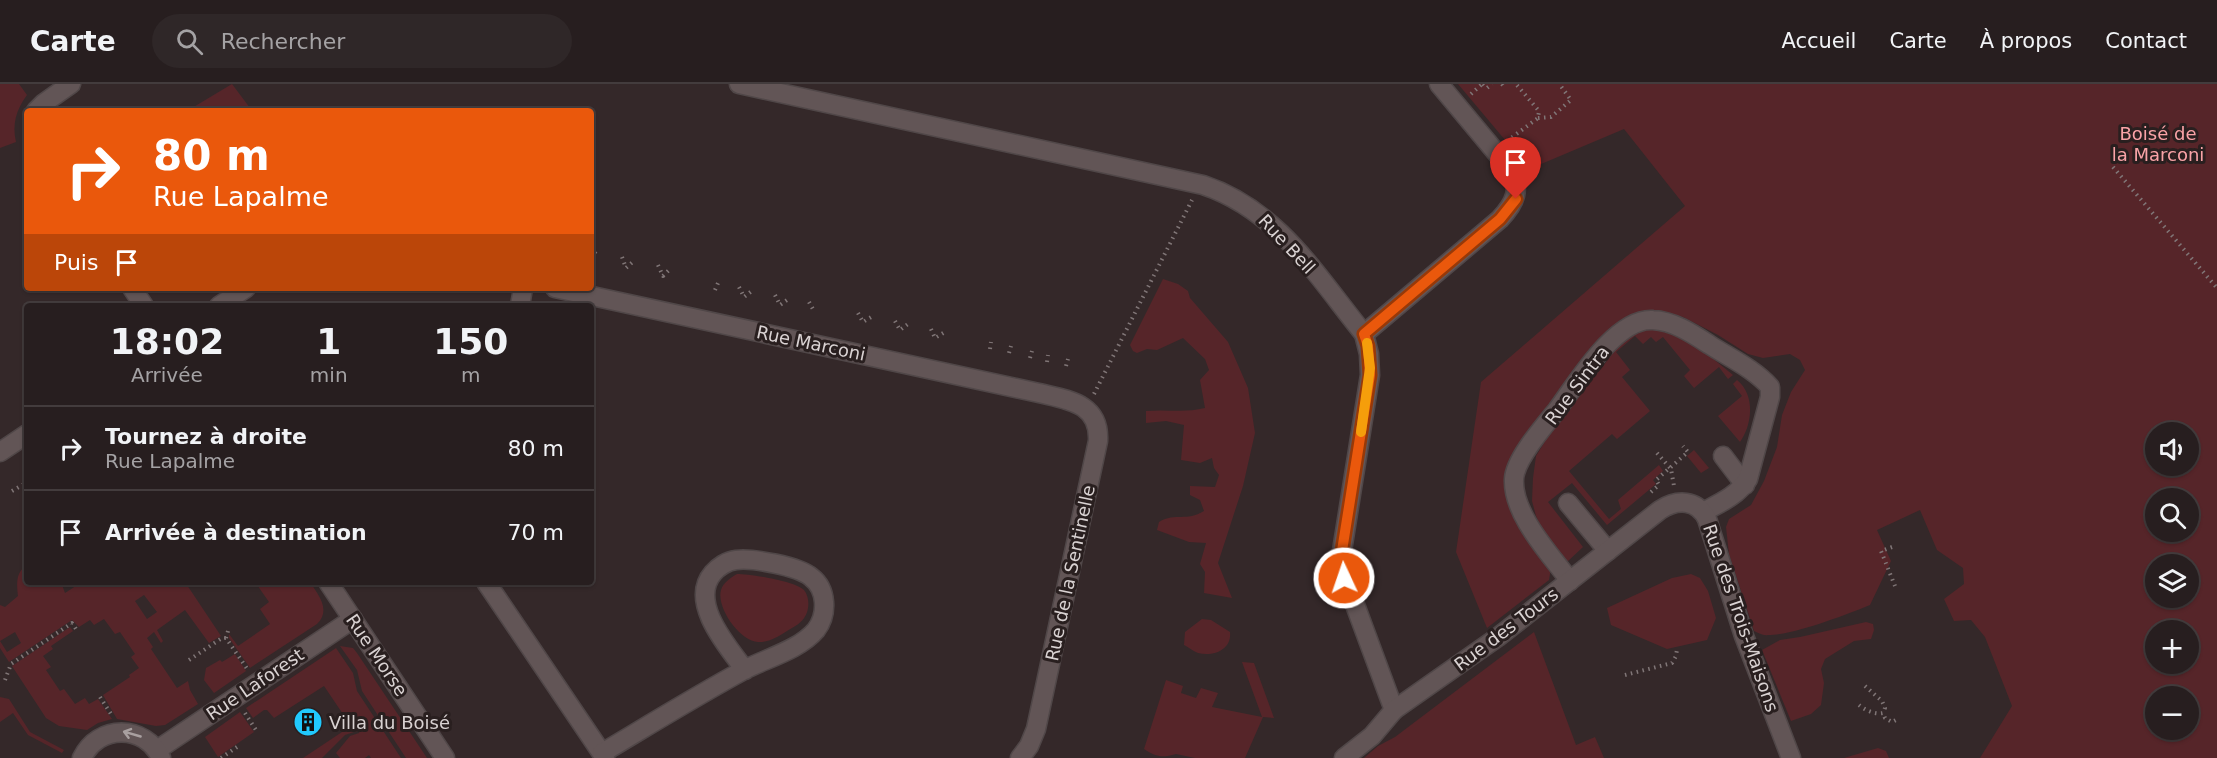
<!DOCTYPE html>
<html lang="fr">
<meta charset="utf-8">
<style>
body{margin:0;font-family:"DejaVu Sans",sans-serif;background:#2f2728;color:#f1f3f6;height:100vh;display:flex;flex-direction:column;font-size:22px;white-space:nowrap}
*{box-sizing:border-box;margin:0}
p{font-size:20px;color:#a4a2a4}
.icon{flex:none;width:33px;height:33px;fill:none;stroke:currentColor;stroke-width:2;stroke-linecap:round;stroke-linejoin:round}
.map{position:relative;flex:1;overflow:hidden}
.sheet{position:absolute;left:24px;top:219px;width:570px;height:282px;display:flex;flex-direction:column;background:#271e1f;border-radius:6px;box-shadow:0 2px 4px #0004,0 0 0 2px #433c3d}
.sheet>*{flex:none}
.banner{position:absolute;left:24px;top:24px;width:570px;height:183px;border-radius:6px;box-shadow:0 2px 4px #0004,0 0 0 2px #433c3d;background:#ea580c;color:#fff;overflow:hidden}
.buttons{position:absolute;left:2145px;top:338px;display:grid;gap:12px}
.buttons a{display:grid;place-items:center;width:54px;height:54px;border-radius:50%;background:#271e1f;box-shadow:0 2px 4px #0004,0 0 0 2px #433c3d;font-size:30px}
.pin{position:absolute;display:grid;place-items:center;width:51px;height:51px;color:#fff;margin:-62px -26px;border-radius:50% 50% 50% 0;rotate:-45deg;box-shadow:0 0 6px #0007}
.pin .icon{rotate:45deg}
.me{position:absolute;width:66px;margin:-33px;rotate:357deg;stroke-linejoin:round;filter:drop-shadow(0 0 4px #0008)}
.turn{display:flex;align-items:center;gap:21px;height:126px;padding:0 30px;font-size:27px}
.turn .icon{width:78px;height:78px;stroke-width:2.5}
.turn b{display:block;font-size:42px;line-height:51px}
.then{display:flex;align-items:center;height:57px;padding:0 30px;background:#0003;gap:12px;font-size:22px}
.eta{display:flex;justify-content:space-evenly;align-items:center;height:102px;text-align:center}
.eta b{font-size:36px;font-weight:600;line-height:42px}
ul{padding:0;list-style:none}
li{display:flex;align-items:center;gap:18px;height:84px;padding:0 30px;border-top:2px solid #433c3d}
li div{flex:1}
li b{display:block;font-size:22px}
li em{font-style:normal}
header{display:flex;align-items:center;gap:36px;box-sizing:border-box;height:84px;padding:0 30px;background:#271e1f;border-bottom:2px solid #433c3d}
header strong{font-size:28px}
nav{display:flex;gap:33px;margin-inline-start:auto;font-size:21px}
.search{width:420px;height:54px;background:#2f2728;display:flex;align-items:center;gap:15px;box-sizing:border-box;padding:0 21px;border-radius:33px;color:#a4a2a4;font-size:22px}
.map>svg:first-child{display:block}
.green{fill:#562529;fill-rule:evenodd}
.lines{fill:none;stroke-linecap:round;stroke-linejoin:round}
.minor-casing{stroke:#504748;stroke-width:21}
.path{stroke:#807677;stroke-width:4;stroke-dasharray:1.5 4.5;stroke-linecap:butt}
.minor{stroke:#625556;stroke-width:18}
.oneway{stroke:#a9a0a0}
.route-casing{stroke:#983908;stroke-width:15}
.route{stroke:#ea580c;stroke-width:10}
.slow{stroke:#f59e0b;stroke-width:10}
.labels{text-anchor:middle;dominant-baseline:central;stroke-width:6;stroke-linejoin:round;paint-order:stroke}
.park-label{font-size:18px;fill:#faa3a7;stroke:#291f1f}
.street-label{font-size:18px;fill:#d9d2d2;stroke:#291f1f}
.poi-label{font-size:18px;fill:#d9d2d2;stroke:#291f1f;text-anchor:start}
</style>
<header>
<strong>Carte</strong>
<div class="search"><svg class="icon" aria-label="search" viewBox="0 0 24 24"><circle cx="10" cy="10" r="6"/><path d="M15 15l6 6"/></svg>Rechercher</div>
<nav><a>Accueil</a><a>Carte</a><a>À propos</a><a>Contact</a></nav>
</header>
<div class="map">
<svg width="2217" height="674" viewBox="0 0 2217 674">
<rect width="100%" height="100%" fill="#342829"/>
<!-- green -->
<g class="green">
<path d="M0,0H19L27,11C16,26 12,40 16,58L0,64Z"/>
<polygon points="232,0 250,24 246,27 187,27"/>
<path d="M1458,0H2217V674H1980L2012,622L1985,553L1971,536L1954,537L1944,515L1964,500L1963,484L1937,466L1920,426L1877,446L1891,477L1870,521C1845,531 1794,551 1768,551C1763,552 1759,549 1754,547L1729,470L1726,443L1729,435L1751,421L1764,397L1777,363L1782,331L1791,308L1805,286L1800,276L1790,270L1763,274L1748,270L1718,251L1683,233L1647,226L1620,236L1606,250L1506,390C1505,430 1529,453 1551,484L1549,496L1487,544L1456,468L1481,298L1685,122L1624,45L1527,86L1521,75ZM2156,348H2188V381H2156ZM2156,414H2188V447H2156ZM2156,480H2188V513H2156ZM2156,546H2188V579H2156ZM2156,612H2188V645H2156Z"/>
<path d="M1163,195L1178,200L1188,207L1190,214L1228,258L1248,304L1255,349L1243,402L1218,479L1232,514L1204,509L1205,488L1200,480L1206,459L1189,458L1157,446L1159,438C1176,428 1186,438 1204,427L1200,416L1190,411V402L1215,403L1219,391L1214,384L1212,374L1200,379L1181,376L1184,341L1166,337L1146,339V327C1167,325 1185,329 1205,324L1200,296L1209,286L1205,275L1183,254L1157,266L1147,265L1137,269L1133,267L1130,261Z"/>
<polygon points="1665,244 1706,269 1733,291 1728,295 1719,283 1694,304 1684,292 1690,286 1663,253 1656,258 1651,253 1643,260 1635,252 1616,268 1630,286 1622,293 1650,327 1617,355 1612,350 1569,387 1609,435 1621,425 1618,416 1659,381 1663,387 1653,396 1656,400 1607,441 1572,399 1548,418 1583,463 1567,478 1543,448 1536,432 1532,417 1533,394 1536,372 1547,354 1627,251 1637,245"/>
<path d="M1737,296C1756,311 1752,342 1740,358L1718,332L1742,312L1733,300Z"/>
<polygon points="1694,366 1709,384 1701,389 1687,372"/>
<path d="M27,481V498H61L65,509L82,498H185L221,552L209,559L185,526L157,546L163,557L161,559L154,548L147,554L153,563L151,565L177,604L188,597L190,606L198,620L165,641L156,642L117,635L103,611L130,593L129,591L139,584L131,573L135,570L120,548L115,550L104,535L94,541L90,536L79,543L72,536L9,578L0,564V521L5,523L18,512C17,500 15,489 27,481ZM144,511L157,528L147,535L135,517ZM15,548L21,559L7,568L0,557Z"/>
<path d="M737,490C750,490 795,497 804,506C808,511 809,518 808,524C807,533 800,540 792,544C782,550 770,559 758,558C740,557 716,524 721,506C723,499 730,494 737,490Z"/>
<polygon points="1691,490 1700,494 1708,507 1716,534 1707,556 1667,565 1611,541 1607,524 1672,494"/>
<path d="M255,498H310C319,512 331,526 317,540L250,584L229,554V550L238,562L270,540L260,525L269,518Z"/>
<path d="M1202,535L1211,536L1230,548C1232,566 1213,573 1198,569C1193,567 1188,563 1184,561L1185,548Z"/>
<polygon points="1866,538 1873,540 1874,546 1871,555 1854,557 1825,575 1821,585 1824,599 1821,621 1811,630 1791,637 1762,566 1780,556 1800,553"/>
<polygon points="70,543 73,547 51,562 53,565 43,572 51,583 46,586 60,607 64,605 75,620 85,614 89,620 98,615 112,635 98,639 87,646 59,642 46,634 12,582"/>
<polygon points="1534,548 1576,661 1595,653 1604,674 1364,674 1378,662 1395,653"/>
<polygon points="340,562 353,564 357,569 427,674 406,674 362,607 357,586"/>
<polygon points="336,564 353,589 357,607 401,674 371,674 369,671 365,674 340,674 336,669 350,652 359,649 360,646 345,651 322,674 303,674 351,642 324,602 274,634 267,626 264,626 253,634 246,624"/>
<polygon points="235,570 246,587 214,609 204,596 206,584 220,576 222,578"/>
<path d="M1242,578L1254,579L1274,634L1263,633L1245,674H1195L1176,670C1162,674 1156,673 1144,665L1166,596L1183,602L1181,609L1196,614L1201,604L1218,609L1212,623L1262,633Z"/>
<polygon points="0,613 9,615 30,648 64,666 62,669 28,651 13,629 0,638"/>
<polygon points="240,628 254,648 218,673 205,653"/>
<polygon points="1878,664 1886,667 1889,674 1844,674"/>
</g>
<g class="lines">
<!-- minor casing -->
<g class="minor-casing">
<g id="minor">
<path d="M739,0L1203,101C1278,126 1316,191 1364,250L1369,270L1370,291L1341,473V483L1394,626"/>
<polyline points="36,27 44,19 71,0"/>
<polyline points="132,204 144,222"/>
<path d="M555,204L1039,309C1068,316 1100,319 1098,357L1036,645L1029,662L1020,674"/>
<polyline points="219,222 246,204"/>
<polyline points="520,222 523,204"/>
<path d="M1364,250L1500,135C1515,119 1522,105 1509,84L1439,0"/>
<polyline points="0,368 27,350"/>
<polyline points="1723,372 1745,401"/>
<polyline points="1568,419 1608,467"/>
<path d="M1570,497C1550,470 1512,430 1514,395C1515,375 1544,342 1557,326C1577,299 1616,233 1653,236C1674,237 1693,250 1710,261C1730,274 1754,285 1770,303V313L1748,395C1737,412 1720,419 1703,428"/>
<polyline points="328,498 445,674"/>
<polyline points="486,498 605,674"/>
<polyline points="157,666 353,535"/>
<path d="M602,669C649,641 696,612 744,586C767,574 799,566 816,546C828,530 827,505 811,493C798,482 753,474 736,476C727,477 718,483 713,489C688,518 728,563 745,586"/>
<path d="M82,674C98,640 145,640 161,674"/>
<path d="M1344,674L1372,652L1394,626L1498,553L1660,426C1677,415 1697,415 1707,435L1744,552L1791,674"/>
</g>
</g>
<!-- path -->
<g class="path">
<polyline points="1483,0 1487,4 1492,0"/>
<polyline points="1502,0 1505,4"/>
<polyline points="1471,10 1482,0"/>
<polyline points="1538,34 1551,33 1571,16 1560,1"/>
<polyline points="1507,57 1538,34 1539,27 1516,0"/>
<polyline points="2113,83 2217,204"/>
<polyline points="591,173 596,167"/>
<polyline points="622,173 626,184 635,176"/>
<polyline points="658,181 663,192 671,184"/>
<polyline points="739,203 744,213 753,206"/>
<polyline points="715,206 718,199"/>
<polyline points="775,211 780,221 790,214"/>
<polyline points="809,218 814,227"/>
<polyline points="858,229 863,238 873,232"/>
<polyline points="895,237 900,246 908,240"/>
<polyline points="931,245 935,254 945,248"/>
<polyline points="990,265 991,258"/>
<polyline points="1009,269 1011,262"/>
<polyline points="1030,274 1032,267"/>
<polyline points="1047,278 1048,271"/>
<polyline points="1066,282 1068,275"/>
<polyline points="1094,310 1192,116"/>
<polyline points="1657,369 1671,385 1674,402"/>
<polyline points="12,407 24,400 27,405"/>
<polyline points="1651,408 1659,401 1656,396 1688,368 1683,362"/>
<polyline points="1892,463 1881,467 1895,502"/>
<polyline points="228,547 226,554 248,586"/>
<polyline points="189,576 222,554 226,554"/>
<polyline points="1625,591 1672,579 1676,572 1677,565"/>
<polyline points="5,596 11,580 72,539 76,545"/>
<polyline points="1865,602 1882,617 1885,624 1883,629"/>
<polyline points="100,613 113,633"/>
<path d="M1859,621C1865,626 1875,631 1883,629L1885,634L1892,638L1898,635"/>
<polyline points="245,629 256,646"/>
<polyline points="221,674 237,663"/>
</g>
<!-- minor -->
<use href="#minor" class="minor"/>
</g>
<!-- one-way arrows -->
<defs><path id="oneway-shaft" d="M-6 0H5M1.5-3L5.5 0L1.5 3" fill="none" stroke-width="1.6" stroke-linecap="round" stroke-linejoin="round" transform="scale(1.5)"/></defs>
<use class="oneway" href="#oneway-shaft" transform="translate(132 650) rotate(-164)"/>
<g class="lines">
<!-- route casing -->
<g class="route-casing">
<polyline id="route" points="1344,494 1341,473 1370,291 1368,262 1364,250 1500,135 1516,115"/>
</g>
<!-- route -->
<use href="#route" class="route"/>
<!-- slow -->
<polyline class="slow" points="1361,348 1370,284 1367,259"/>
</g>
<!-- icons -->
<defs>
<g id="building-disc" transform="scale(1.5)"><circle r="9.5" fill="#21c9fd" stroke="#291f1f"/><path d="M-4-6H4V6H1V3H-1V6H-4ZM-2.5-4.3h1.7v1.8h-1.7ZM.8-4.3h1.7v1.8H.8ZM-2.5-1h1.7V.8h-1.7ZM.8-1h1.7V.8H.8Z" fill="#111"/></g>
</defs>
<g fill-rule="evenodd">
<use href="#building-disc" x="308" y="638"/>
</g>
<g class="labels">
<!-- park labels -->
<g class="park-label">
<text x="2158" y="49">Boisé de<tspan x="2158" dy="21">la Marconi</tspan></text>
</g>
<!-- street labels -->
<g class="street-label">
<text transform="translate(1287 160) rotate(47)">Rue Bell</text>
<text transform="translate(811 259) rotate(12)">Rue Marconi</text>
<text transform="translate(1577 301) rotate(-53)">Rue Sintra</text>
<text transform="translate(1070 489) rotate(-78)">Rue de la Sentinelle</text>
<text transform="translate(1741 534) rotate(71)">Rue des Trois-Maisons</text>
<text transform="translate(1506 545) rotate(-37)">Rue des Tours</text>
<text transform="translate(377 571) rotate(56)">Rue Morse</text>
<text transform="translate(255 600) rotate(-34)">Rue Laforest</text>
</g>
<!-- poi labels -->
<g class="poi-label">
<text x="329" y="638">Villa du Boisé</text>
</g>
</g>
</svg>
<div class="buttons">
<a><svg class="icon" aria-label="sound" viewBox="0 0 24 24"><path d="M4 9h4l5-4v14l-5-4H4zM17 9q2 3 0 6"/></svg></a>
<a><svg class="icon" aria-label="search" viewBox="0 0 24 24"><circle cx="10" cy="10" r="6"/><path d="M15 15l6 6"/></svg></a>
<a><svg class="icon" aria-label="layers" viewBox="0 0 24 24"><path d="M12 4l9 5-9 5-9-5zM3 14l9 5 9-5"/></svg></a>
<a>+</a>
<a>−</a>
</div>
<div class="pin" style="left:1516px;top:115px;background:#d93025"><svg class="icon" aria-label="arrive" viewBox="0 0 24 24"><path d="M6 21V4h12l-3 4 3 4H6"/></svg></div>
<svg class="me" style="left:1344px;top:494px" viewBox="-20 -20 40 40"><circle r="17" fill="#ea580c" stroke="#fff" stroke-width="3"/><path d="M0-11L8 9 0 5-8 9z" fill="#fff"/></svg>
<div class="banner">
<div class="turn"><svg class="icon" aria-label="right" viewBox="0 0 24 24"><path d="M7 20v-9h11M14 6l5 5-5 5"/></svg><div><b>80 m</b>Rue Lapalme</div></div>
<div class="then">Puis<svg class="icon" aria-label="arrive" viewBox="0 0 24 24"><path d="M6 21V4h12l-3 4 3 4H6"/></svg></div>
</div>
<section class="sheet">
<div class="eta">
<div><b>18:02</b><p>Arrivée</p></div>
<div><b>1</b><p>min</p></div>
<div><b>150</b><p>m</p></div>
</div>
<ul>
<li><svg class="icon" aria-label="right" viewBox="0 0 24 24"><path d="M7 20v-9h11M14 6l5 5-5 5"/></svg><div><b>Tournez à droite</b><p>Rue Lapalme</p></div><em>80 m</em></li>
<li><svg class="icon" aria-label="arrive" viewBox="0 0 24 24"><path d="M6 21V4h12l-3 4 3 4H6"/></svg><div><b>Arrivée à destination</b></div><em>70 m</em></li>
</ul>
</section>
</div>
